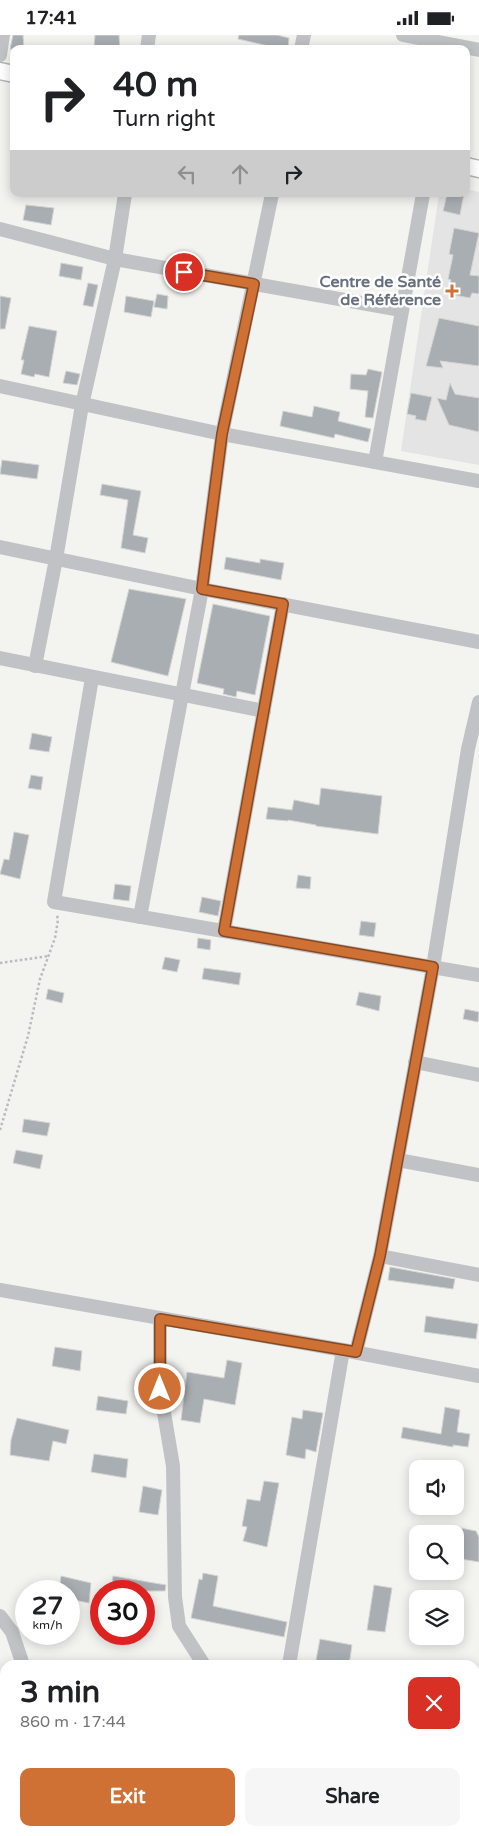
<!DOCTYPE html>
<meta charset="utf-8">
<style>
body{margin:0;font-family:"Varela Round",sans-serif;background:#f6f6f6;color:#202124;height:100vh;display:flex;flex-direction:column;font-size:19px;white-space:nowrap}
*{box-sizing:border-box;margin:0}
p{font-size:16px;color:#757577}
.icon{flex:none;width:28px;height:28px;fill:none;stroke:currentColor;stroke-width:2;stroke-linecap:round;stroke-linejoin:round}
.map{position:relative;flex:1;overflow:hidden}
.panel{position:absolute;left:0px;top:1625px;width:480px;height:176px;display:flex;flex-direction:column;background:#fff;border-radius:15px 15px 0 0;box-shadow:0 2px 12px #0003}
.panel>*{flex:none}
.banner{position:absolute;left:10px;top:10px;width:460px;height:152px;border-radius:10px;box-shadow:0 2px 12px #0003;background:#fff;color:#202124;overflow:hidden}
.tools{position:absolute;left:409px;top:1425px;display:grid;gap:10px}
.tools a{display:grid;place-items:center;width:55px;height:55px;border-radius:10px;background:#fff;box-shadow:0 2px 12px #0003;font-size:25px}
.speed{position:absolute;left:15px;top:1545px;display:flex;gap:10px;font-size:25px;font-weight:700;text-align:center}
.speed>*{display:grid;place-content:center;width:65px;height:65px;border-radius:50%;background:#fff;box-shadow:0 2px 12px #0003;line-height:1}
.speed small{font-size:12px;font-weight:400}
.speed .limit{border:8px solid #d22;background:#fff;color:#111}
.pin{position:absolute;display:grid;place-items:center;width:42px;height:42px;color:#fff;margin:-21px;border:2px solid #fff;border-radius:50%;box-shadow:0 1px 5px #0007}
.me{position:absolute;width:55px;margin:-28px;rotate:0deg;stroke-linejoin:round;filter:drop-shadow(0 0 4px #0008)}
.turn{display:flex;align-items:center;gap:18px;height:105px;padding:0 20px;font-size:22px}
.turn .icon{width:65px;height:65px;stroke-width:2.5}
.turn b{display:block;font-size:35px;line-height:42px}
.lanes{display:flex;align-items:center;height:48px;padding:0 20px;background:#0003;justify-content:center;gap:25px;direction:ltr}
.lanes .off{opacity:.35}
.round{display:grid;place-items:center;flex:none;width:52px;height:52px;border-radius:10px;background:#f6f6f6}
.headline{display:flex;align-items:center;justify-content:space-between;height:85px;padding:0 20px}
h1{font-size:30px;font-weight:700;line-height:38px}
.cta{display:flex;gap:10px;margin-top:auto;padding:10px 20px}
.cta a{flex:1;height:58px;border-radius:10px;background:#cf7034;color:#fff;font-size:20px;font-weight:700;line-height:58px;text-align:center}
.cta a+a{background:#f6f6f6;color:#202124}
.status{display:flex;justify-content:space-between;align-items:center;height:35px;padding:0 25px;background:#fff;direction:ltr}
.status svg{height:14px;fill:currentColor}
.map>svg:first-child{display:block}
.built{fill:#e3e4e3}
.building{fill:#a9aeb3;stroke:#d4d5d3}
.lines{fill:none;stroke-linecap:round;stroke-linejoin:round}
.major-casing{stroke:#b3b5b9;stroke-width:19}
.path{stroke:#b9bbbd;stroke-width:2.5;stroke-dasharray:2.5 2.5;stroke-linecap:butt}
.minor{stroke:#c0c2c5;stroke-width:14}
.major{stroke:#fff;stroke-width:16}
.route-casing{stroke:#874922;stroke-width:12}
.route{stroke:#cf7034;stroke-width:9}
.poi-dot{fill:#cf7034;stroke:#fff;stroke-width:2}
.labels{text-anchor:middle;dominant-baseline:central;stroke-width:5;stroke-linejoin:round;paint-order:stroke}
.poi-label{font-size:16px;font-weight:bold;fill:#666f7e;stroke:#fff;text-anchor:end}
</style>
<div class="status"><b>17:41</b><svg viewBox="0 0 49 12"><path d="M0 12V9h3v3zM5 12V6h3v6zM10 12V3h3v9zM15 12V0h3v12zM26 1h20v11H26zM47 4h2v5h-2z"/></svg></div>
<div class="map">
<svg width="479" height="1801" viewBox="0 0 479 1801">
<rect width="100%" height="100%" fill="#f3f3f0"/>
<!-- built -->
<polygon class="built" points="466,154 479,157 479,430 401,416 439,159 466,159"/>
<!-- building -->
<g class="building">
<polygon points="13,0 23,0 24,14 10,14"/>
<polygon points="95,0 119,0 120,14 98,14 99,12 94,12"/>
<polygon points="239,0 277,0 289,3 288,14 273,14 273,12 238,4"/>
<polygon points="447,159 464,159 460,180 443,176"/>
<polygon points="26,170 54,173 51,190 23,185"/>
<polygon points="454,193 479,198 470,240 479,241 479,259 472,258 470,263 448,259 451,245 448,244 453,220 449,219"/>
<polygon points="61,228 83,232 81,245 59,241"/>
<polygon points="88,248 98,250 93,272 83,270"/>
<polygon points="157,259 168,261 167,274 154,272"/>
<polygon points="0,261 11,263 5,294 0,294"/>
<polygon points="126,261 154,266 151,282 124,277"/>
<polygon points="439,283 479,291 479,331 440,326 443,333 426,331"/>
<polygon points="29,291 57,296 49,342 35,339 34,342 21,339 24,325 21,325"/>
<polygon points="368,334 382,337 373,383 365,382 368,356 350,354 351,339 366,340"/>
<polygon points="66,336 80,339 77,350 63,348"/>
<polygon points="450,348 455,359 479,363 479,397 449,390 437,363 446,365"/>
<polygon points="411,358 432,362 426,386 415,384 416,381 407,379"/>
<polygon points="314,371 340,377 338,386 371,394 368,407 335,399 334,403 280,391 283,376 312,382"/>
<polygon points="2,425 39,430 37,444 0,439"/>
<polygon points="102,449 141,456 133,500 148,503 145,518 121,513 128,465 100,460"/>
<polygon points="226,522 260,528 260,524 284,528 281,545 224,534"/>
<polygon points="129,554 186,564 168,641 111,627"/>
<polygon points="213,569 270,581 255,660 237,656 236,662 223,659 224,654 197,648"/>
<polygon points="32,698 52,702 49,717 29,714"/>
<polygon points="31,740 43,742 41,755 28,753"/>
<polygon points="321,753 382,761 378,799 316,791 316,790 288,785 288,786 266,784 268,772 292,775 294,765 319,770"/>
<polygon points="14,797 29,800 20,844 0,839 4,824 9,825"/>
<polygon points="298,840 311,842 310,854 296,853"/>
<polygon points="115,849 131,851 129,866 113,864"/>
<polygon points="202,862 221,866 218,881 199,877"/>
<polygon points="361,886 376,888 374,902 359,900"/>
<polygon points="198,903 211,905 210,915 197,913"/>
<polygon points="165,922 180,925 177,937 162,934"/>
<polygon points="204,933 241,938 239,950 202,944"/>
<polygon points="48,954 64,958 62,968 46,964"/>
<polygon points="359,957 381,961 379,976 356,970"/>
<polygon points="465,974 479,977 478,987 463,984"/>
<polygon points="24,1084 50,1088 47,1101 22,1097"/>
<polygon points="16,1115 43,1120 40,1134 13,1128"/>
<polygon points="390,1232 455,1244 453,1254 388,1245"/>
<polygon points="426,1281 478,1289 476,1304 424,1297"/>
<polygon points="55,1312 82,1316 80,1336 52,1331"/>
<polygon points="227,1325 242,1328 235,1370 204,1364 200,1388 181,1385 187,1337 224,1343"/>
<polygon points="98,1361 128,1366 126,1379 96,1375"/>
<polygon points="445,1372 460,1375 457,1397 470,1399 468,1412 453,1410 453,1412 401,1403 403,1392 441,1399"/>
<polygon points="303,1375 323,1378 316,1417 306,1414 305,1424 286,1420 292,1382 302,1384"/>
<polygon points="17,1383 69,1395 66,1409 53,1406 49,1426 10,1420 11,1405"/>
<polygon points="94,1419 128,1424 126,1443 91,1437"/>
<polygon points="264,1446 279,1448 267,1512 243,1506 247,1492 242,1491 247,1464 260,1466"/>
<polygon points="143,1451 162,1455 158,1480 139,1477"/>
<polygon points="455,1492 476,1496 479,1502 479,1527 455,1523"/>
<polygon points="203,1538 218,1541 213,1571 287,1587 284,1602 191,1583 199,1544 202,1545"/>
<polygon points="61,1541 91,1548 89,1568 69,1564 69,1556 59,1556"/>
<polygon points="113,1541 166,1550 165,1556 111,1556"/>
<polygon points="374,1550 392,1553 385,1597 367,1595"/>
<polygon points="320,1604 352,1610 349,1630 316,1625"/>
</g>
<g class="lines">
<!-- major casing -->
<g class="major-casing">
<g id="major">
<polyline points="0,36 14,39"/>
<polyline points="466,131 479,134"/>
</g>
</g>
<!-- path -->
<g class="path">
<polyline points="0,928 49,921"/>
<polyline points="0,1095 28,1001 40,944 55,903 58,885 57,880"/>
</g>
<!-- minor -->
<g class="minor">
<polyline points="403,0 479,15"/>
<polyline points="147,14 149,0"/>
<polyline points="301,14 304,0"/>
<polyline points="0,20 3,0"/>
<polyline points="0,194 115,224 401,275"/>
<polyline points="0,351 222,399 479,446"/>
<polyline points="375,427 423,159"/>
<polyline points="0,512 202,554 479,607"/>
<polyline points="0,623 264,676"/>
<polyline points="35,631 56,524 82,370 115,224 125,159"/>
<polyline points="92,643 54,867 479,940"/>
<polyline points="140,882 202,554 222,399 272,159"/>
<polyline points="224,896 283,569"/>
<polyline points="415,1027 479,1040"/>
<polyline points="398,1125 479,1140"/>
<polyline points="380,1221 479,1240"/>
<polyline points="0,1255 343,1315 479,1341"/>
<polyline points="160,1284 160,1354 173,1431 175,1562 179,1591 204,1630"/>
<polyline points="356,1317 380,1221 433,932 468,714 479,667"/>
<polyline points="0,1581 12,1597 23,1630"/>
<polyline points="289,1630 343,1315"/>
<polyline points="0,1746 5,1749"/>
<polyline points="37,1796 39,1801"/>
<polyline points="127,1796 142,1801"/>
<polyline points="260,1801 261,1796"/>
</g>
<!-- major -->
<use href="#major" class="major"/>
</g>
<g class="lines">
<!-- route casing -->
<g class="route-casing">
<polyline id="route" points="160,1354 160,1284 356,1317 380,1221 433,932 224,896 283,569 202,554 222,399 254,249 184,237"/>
</g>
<!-- route -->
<use href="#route" class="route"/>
</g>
<!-- markers -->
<path class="poi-dot" d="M449.5 248.5h5v5h5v5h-5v5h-5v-5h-5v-5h5z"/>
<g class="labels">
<!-- poi labels -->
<g class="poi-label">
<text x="441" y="247">Centre de Santé<tspan x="441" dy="18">de Référence</tspan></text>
</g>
</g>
</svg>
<div class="tools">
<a><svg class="icon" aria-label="sound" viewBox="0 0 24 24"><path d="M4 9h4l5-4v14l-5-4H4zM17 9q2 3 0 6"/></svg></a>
<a><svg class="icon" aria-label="search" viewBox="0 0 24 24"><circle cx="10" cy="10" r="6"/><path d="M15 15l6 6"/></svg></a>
<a><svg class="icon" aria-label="layers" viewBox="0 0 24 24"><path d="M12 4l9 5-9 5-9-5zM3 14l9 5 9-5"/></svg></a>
</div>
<div class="speed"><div>27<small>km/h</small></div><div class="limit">30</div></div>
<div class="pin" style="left:184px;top:237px;background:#d93025"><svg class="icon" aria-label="arrive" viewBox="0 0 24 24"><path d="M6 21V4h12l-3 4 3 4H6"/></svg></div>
<svg class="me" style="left:160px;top:1354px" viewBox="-20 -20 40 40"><circle r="17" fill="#cf7034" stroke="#fff" stroke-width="3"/><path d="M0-11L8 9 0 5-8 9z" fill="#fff"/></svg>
<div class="banner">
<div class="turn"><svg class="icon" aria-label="right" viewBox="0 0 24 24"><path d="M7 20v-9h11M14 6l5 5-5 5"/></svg><div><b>40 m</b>Turn right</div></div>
<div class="lanes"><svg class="icon off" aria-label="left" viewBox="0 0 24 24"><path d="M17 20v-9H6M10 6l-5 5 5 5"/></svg><svg class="icon off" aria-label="ahead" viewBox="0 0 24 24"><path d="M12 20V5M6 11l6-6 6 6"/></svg><svg class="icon" aria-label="right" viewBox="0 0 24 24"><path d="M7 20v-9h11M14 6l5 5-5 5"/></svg></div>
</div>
<section class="panel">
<div class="headline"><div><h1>3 min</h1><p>860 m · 17:44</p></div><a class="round" style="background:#d93025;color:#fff"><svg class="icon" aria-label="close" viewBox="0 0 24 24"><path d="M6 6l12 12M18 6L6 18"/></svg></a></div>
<div class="cta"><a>Exit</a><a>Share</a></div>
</section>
</div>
